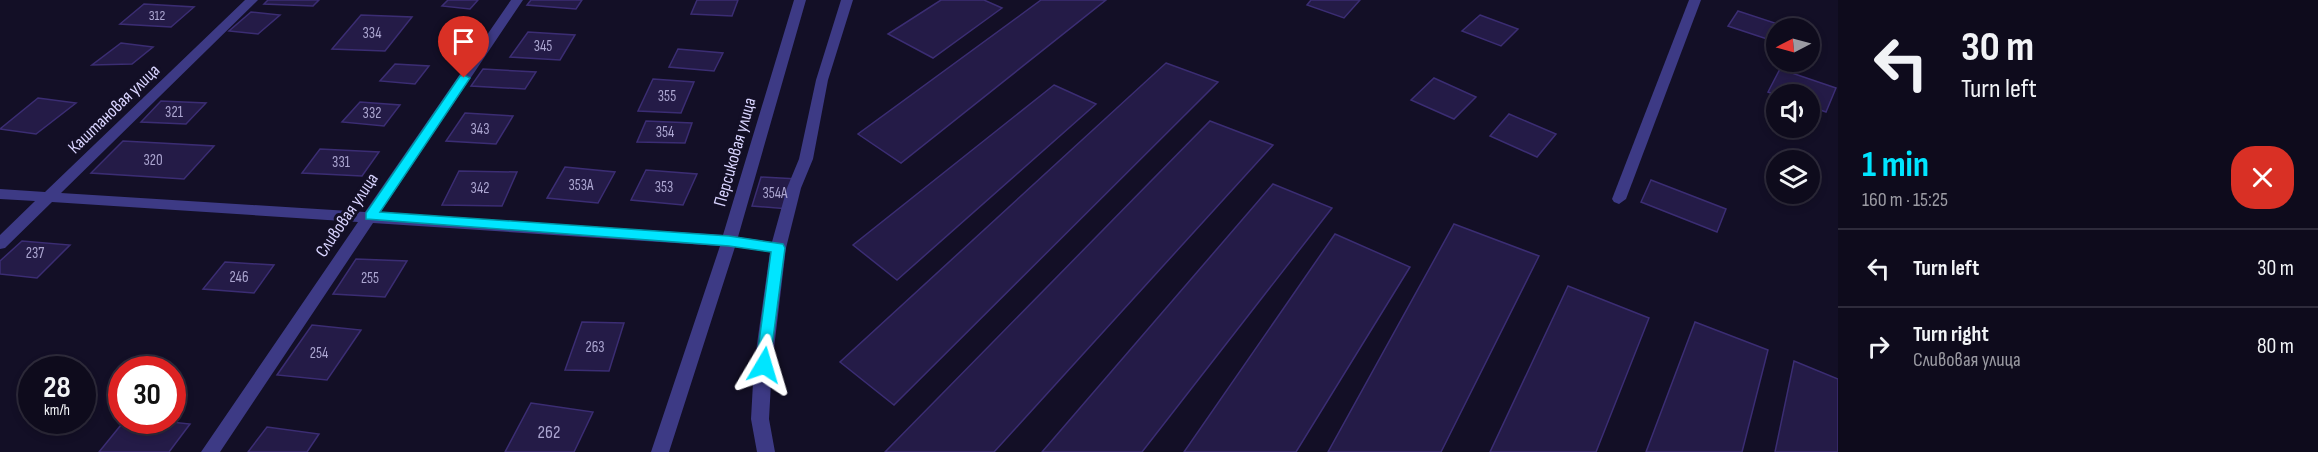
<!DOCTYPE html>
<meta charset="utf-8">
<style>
body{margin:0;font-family:"Sofia Sans Condensed",sans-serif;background:#171425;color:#f1f3f6;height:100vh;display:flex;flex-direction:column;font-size:22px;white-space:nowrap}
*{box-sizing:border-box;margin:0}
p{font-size:20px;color:#9b9ba3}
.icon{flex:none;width:33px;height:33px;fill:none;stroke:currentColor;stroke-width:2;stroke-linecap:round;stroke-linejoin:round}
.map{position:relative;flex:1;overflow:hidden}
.details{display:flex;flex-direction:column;background:#0e0b1c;width:480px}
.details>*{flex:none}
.hud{background:#0e0b1c;color:#f1f3f6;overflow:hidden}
.needle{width:39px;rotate:264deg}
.fabs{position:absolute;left:1766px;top:18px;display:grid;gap:12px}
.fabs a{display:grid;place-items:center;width:54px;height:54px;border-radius:50%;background:#0e0b1c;box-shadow:0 3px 9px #0003,0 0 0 2px #2e2b3b;font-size:30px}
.speed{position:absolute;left:18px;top:356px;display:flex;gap:12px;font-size:30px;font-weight:700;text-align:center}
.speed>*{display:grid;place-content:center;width:78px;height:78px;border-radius:50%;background:#0e0b1c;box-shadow:0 3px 9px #0003,0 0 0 2px #2e2b3b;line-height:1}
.speed small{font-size:15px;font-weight:400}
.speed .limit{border:9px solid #d22;background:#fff;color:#111}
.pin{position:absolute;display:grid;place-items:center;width:51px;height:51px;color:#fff;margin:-62px -26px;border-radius:50% 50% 50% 0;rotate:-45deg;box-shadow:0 0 6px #0007}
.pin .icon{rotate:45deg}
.me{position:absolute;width:66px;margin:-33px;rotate:7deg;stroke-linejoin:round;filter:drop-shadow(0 0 4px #0008)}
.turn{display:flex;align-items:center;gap:21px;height:126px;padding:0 24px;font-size:27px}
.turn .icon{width:78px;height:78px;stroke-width:2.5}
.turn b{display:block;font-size:42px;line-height:51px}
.round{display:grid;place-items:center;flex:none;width:63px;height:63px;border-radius:24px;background:#171425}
.overview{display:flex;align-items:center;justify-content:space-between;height:102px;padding:0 24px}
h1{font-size:36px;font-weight:700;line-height:45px;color:#00e5ff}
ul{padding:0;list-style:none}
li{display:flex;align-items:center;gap:18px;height:78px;padding:0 24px;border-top:2px solid #2e2b3b}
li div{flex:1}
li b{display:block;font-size:22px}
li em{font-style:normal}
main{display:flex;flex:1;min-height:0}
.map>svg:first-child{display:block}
.building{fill:#241b47;stroke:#3b2d73;stroke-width:1.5}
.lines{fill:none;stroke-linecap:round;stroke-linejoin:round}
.minor{fill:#3d3a85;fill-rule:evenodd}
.route{fill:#00e5ff;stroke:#0095a6;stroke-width:1.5}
.labels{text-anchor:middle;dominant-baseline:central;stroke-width:6;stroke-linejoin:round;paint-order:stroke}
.far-number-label{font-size:14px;fill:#aca6d1}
.number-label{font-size:15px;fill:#aca6d1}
.street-label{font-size:18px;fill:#d9d4ff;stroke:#130f26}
.near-number-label{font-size:18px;fill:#aca6d1}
</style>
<main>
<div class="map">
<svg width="1838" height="452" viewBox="0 0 1838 452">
<rect width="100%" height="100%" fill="#130f26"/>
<!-- building -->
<g class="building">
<polygon points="268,0 319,0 313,6 264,4"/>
<polygon points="448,0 478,0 470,9 442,6"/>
<polygon points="531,0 582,0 576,9 527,5"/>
<polygon points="697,0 738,0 732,16 691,14"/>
<polygon points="941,0 984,0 1002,8 933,58 888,34"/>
<polygon points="1041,0 1106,0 901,163 858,134"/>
<polygon points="1311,0 1360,0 1344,18 1307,5"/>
<polygon points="144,4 194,7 171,27 120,24"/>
<polygon points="1738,11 1787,27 1776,28 1776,42 1728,26"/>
<polygon points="251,12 280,15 258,34 229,31"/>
<polygon points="361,15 412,17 385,51 332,49"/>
<polygon points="1480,15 1518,29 1501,46 1462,31"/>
<polygon points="528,32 575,35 560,60 510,57"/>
<polygon points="121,43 153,47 132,64 92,65"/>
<polygon points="678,49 723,53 714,71 669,67"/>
<polygon points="1166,63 1218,82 894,405 840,362"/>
<polygon points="395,64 429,66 415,84 380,81"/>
<polygon points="483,69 536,72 525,89 471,86"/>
<polygon points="1780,69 1836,88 1826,112 1809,106 1809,94 1776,95 1768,92"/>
<polygon points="1434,78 1476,97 1454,119 1411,100"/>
<polygon points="653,79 694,82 681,113 638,111"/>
<polygon points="1054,85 1096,104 897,280 853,245"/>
<polygon points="38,98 76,103 36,134 0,129"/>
<polygon points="161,101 206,103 186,124 141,122"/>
<polygon points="360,102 400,105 384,126 342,122"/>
<polygon points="465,113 513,116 496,144 446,141"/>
<polygon points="1509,114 1556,134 1537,157 1490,136"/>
<polygon points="646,121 692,123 685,143 637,142"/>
<polygon points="1210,121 1273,145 994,452 885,452"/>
<polygon points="123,141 214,146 184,179 91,173"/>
<polygon points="320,149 379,152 362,176 302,173"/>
<polygon points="565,167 615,172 598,203 547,198"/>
<polygon points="646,170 697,174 683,205 631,200"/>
<polygon points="459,171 517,172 502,206 442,205"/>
<polygon points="761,177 798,179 789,209 752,206"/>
<polygon points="1651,180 1726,209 1717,232 1641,202"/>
<polygon points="1273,184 1332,208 1142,452 1042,452"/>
<polygon points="1454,224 1539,256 1441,452 1328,452"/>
<polygon points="1335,234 1410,267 1296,452 1184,452"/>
<polygon points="22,241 70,245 37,278 0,274 0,261"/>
<polygon points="356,259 407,261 385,297 333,294"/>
<polygon points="225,262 274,265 254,293 203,289"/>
<polygon points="1568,286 1649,318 1596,452 1490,452"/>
<polygon points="582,322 624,323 609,371 565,370"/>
<polygon points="1695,322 1768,350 1742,452 1646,452"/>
<polygon points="312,325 361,330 327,380 277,375"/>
<polygon points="1794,361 1838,379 1838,452 1775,452"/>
<polygon points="531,403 593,412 574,452 505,452"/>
<polygon points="125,420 153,420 190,424 169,452 99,452"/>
<polygon points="267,427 319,434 307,452 248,452"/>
</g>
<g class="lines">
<!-- minor -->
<g class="minor">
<polygon points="245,0 258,0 61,193 365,212 511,0 523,0 380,213 723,235 794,0 806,0 738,237 772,242 787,188 799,159 816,80 841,0 853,0 828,80 813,159 801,188 786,248 772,365 769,419 775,452 757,452 751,419 754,365 770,252 735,247 669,452 651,452 720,246 373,223 220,452 201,452 358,222 52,202 5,248 0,249 0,235 35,201 0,199 0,189 45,192"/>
<polygon points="1689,0 1701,0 1626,199 1619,204 1614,202 1612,199"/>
</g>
</g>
<!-- route -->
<polygon class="route" points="464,75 470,78 380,212 729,236 783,244 785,248 769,369 764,371 756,365 771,252 729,246 366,219 366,213 460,76"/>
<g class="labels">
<!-- far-number labels -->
<g class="far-number-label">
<text x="157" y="15">312</text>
</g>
<!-- number labels -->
<g class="number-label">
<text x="372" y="33">334</text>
<text x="543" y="46">345</text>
<text x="667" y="96">355</text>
<text x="174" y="112">321</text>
<text x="372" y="113">332</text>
<text x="480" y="129">343</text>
<text x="665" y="132">354</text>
<text x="153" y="160">320</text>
<text x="341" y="162">331</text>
<text x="581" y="185">353А</text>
<text x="664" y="187">353</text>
<text x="480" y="188">342</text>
<text x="775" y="193">354А</text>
<text x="35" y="253">237</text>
<text x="239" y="277">246</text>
<text x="370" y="278">255</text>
<text x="595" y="347">263</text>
<text x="319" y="353">254</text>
</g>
<!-- street labels -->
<g class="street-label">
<text transform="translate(114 109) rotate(-44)">Каштановая улица</text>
<text transform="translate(735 152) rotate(-74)">Персиковая улица</text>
<text transform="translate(347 215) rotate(-56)">Сливовая улица</text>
</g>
<!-- near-number labels -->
<g class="near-number-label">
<text x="549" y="432">262</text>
</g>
</g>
</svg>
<div class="fabs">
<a><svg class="needle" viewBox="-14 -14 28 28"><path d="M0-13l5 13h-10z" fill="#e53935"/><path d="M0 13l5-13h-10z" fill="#9b9ba3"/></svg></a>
<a><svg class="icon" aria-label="sound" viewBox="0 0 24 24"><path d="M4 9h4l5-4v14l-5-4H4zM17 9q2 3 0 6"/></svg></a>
<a><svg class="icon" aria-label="layers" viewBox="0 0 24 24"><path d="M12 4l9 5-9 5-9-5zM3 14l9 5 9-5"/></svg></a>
</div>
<div class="speed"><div>28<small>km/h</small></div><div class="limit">30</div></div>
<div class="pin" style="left:464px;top:78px;background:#d93025"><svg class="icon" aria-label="arrive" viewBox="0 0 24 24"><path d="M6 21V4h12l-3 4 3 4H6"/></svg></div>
<svg class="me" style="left:764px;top:365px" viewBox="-20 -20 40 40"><path d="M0-17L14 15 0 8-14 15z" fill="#00e5ff" stroke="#fff" stroke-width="4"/></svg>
</div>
<section class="details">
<div class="hud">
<div class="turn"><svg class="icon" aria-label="left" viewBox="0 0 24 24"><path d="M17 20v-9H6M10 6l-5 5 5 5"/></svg><div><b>30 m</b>Turn left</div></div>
</div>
<div class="overview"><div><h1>1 min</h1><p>160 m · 15:25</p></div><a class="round" style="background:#d93025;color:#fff"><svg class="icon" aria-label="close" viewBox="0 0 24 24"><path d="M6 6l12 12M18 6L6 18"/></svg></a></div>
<ul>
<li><svg class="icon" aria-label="left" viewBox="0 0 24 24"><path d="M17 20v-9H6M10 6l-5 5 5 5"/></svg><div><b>Turn left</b></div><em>30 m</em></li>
<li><svg class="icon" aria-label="right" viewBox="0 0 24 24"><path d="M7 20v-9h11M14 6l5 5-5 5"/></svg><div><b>Turn right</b><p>Сливовая улица</p></div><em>80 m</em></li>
</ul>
</section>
</main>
